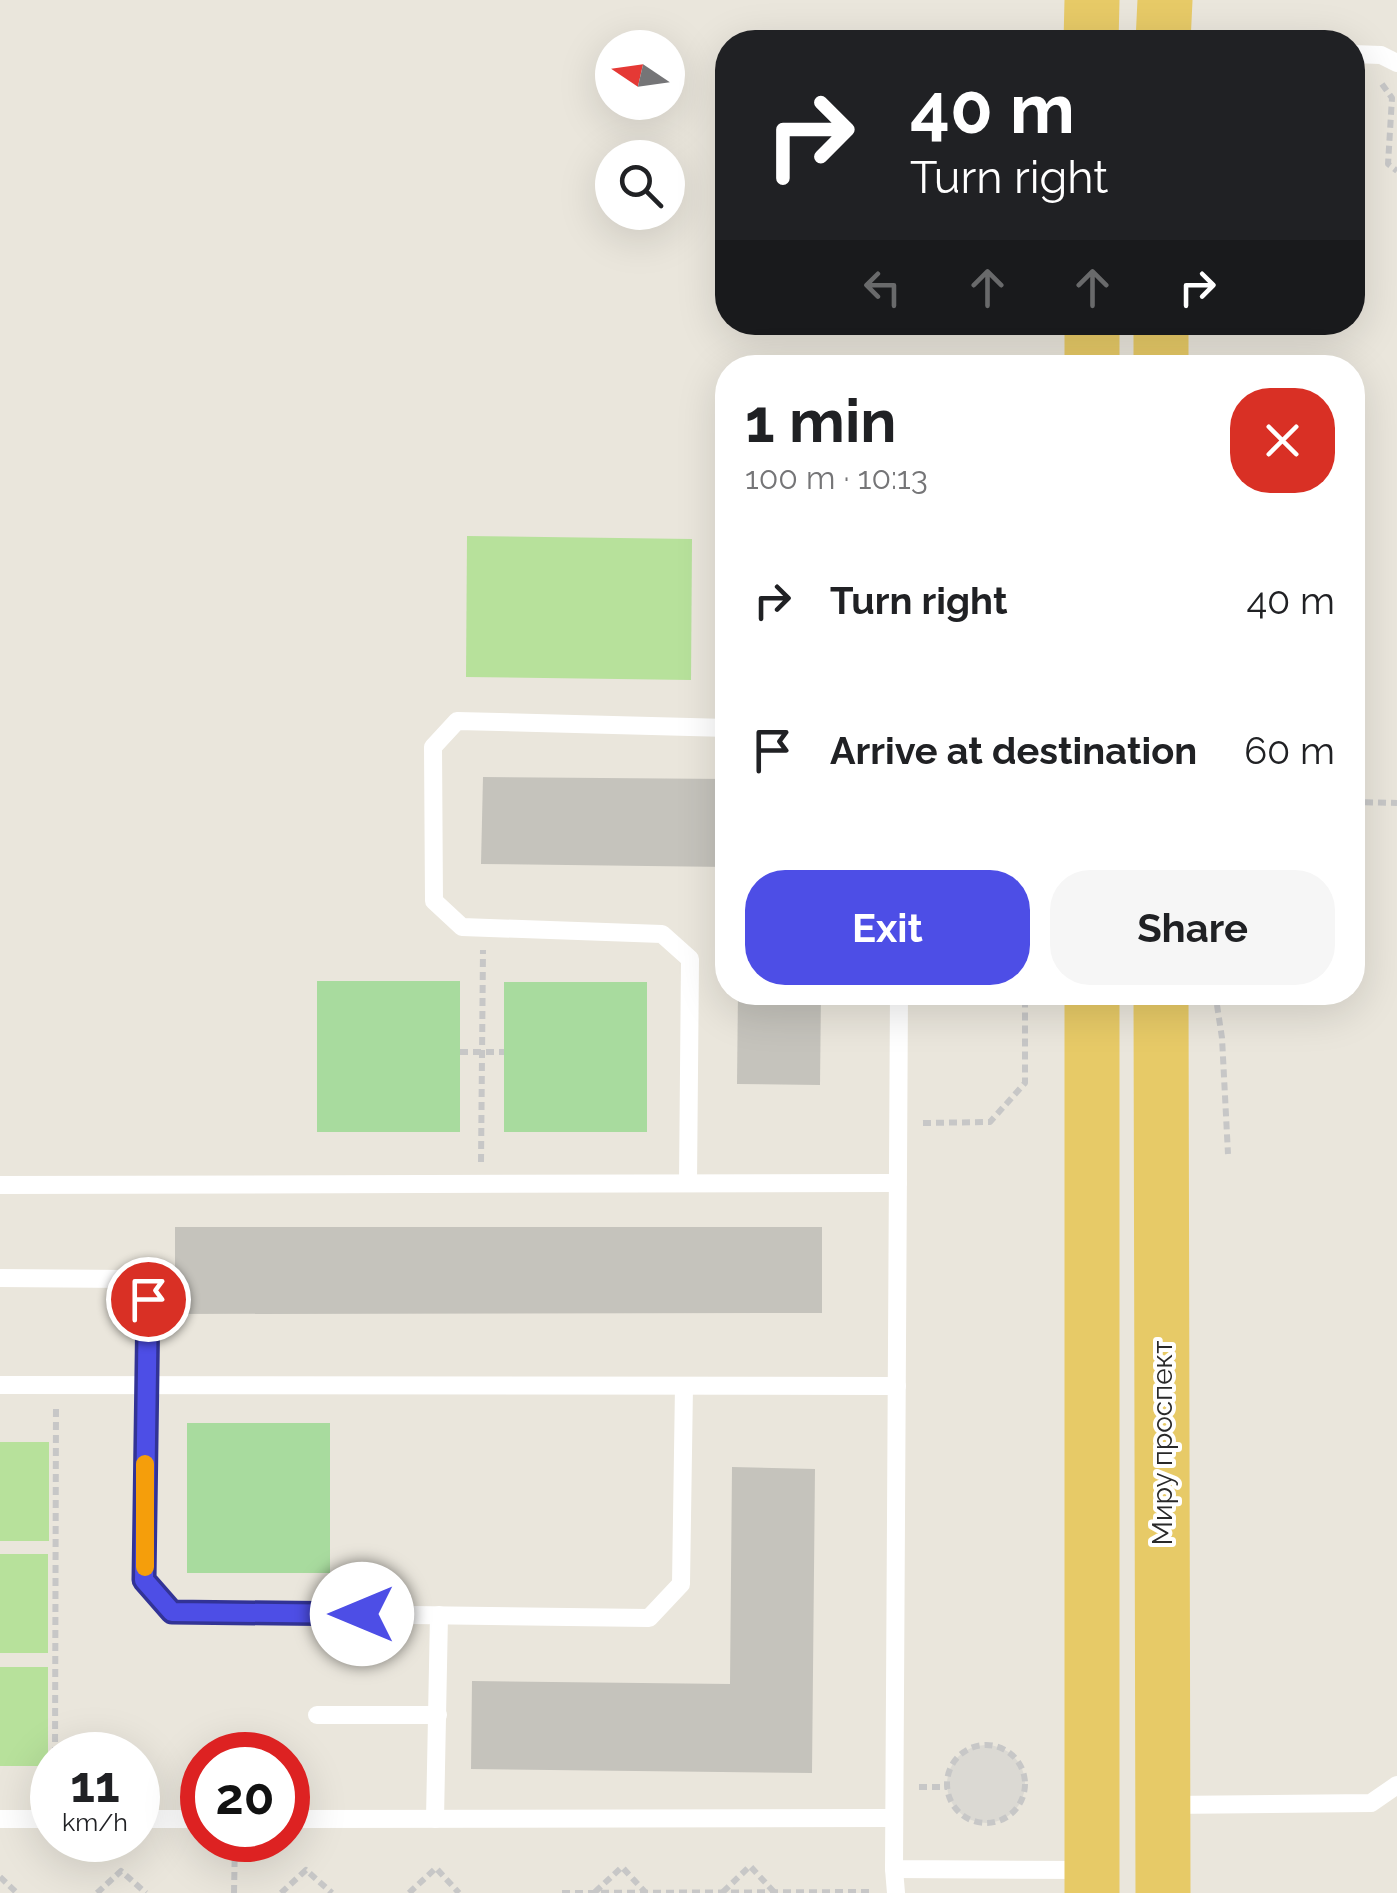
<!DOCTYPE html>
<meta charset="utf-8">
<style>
body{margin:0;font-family:Raleway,sans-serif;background:#f6f6f6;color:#202124;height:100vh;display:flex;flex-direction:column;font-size:38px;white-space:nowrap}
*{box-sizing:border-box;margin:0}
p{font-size:32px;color:#757577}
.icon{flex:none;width:55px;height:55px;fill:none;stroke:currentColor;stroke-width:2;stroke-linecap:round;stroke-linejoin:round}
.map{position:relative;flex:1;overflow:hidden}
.drawer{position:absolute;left:715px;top:355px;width:650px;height:650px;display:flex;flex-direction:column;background:#fff;border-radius:40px;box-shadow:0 10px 40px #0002}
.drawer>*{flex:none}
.top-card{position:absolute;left:715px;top:30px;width:650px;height:305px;border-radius:40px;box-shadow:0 10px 40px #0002;background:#202124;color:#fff;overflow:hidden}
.needle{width:65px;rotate:283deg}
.controls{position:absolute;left:595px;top:30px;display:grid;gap:20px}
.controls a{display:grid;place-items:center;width:90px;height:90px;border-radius:50%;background:#fff;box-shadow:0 10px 40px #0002;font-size:50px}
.speed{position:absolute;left:30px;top:1732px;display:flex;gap:20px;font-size:50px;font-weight:700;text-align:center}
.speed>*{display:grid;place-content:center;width:130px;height:130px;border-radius:50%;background:#fff;box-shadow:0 10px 40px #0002;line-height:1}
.speed small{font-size:25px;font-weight:400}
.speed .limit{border:15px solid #d22;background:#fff;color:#111}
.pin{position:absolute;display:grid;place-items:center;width:85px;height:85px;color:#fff;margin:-42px;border:5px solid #fff;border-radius:50%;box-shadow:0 2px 10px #0007}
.me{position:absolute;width:110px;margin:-55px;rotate:270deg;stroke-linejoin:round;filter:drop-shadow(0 0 8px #0008)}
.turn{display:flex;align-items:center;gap:35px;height:210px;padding:0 30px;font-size:45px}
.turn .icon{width:130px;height:130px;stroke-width:2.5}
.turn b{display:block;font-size:70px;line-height:85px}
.lanes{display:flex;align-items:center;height:95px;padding:0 30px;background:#0003;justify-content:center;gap:50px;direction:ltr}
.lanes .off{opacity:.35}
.round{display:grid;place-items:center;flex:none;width:105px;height:105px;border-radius:40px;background:#f6f6f6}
.head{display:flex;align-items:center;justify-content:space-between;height:170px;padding:0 30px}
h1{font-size:60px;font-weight:700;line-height:75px}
.primary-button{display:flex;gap:20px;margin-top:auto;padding:20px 30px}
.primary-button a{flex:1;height:115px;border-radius:40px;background:#4d4ee6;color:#fff;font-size:40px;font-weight:700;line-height:115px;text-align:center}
.primary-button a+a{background:#f6f6f6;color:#202124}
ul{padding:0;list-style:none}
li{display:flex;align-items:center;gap:30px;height:150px;padding:0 30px}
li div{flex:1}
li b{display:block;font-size:38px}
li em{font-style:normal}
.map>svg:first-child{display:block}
.green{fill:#a8db9e}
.pitch{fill:#b7e19b}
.plaza{fill:#dbd9d3}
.building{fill:#c5c3bc}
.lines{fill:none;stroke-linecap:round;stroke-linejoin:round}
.path{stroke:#c7c7c7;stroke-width:6;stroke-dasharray:8 5;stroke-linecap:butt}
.service{stroke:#fff;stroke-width:18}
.trunk{stroke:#e7ca67;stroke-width:55}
.route-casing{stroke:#323396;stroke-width:25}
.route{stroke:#4d4ee6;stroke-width:18}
.slow{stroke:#f59e0b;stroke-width:18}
.labels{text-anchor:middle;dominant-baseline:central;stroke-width:8;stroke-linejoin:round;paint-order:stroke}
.street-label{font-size:28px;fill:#292929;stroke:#fff}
</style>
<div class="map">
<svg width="1397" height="1893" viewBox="0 0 1397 1893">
<rect width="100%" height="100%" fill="#eae6dc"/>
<!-- green -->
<g class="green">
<rect x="317" y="981" width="143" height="151"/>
<rect x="504" y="982" width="143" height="150"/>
<rect x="187" y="1423" width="143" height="150"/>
</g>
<!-- pitch -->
<g class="pitch">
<polygon points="467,536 692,539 691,680 466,677"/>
<rect x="0" y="1442" width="49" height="99"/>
<rect x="0" y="1554" width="48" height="99"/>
<rect x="0" y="1667" width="48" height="99"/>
</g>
<!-- plaza -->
<circle class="plaza" cx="986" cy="1784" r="39"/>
<!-- building -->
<g class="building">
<polygon points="483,777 728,779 728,867 481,864"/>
<polygon points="738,992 821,992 820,1085 737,1084"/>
<polygon points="175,1227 822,1227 822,1313 175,1314"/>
<polygon points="732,1467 815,1469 812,1773 471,1769 472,1681 730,1684"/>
</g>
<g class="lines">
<!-- path -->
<g class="path">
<polyline points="1382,84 1392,98 1388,164 1397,171"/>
<polyline points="1352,802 1397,803"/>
<polyline points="1215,992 1222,1038 1228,1154"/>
<polyline points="460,1052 504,1052"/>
<polyline points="923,1123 990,1122 1025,1083 1025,992"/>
<polyline points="481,1162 483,950"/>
<circle cx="986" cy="1784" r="39"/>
<polyline points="55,1755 56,1407"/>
<polyline points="919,1787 947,1787"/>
<polyline points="0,1877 17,1893"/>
<polyline points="595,1892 622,1867 646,1893"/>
<polyline points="723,1892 750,1866 774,1892"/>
<polyline points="97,1893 121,1871 146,1893"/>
<polyline points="234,1893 235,1840"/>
<polyline points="281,1893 306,1870 332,1893"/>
<polyline points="409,1893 436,1868 459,1893"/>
<polyline points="562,1893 871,1892"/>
</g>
<!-- service -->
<g class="service">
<polyline points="1352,54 1381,55 1397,63"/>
<polyline points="728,564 728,636"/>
<polyline points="899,992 894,1869 1087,1870"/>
<polyline points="688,1183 690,959 662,934 462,927 434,901 433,747 457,721 728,728"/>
<polyline points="0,1185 898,1183"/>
<polyline points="0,1278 128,1279 148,1299 145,1580 172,1612 649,1618 681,1584 684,1386"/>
<polyline points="0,1385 897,1386"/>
<polyline points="317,1715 438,1715"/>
<polyline points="1168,1805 1371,1803 1397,1785"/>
<polyline points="0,1819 52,1819"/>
<polyline points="138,1819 202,1819"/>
<polyline points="288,1819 894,1818"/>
<polyline points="435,1819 439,1615"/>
<polyline points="894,1869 896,1893"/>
</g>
<!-- trunk -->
<g class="trunk">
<polyline points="1091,42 1092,0"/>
<polyline points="1163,42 1165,0"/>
<polyline points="1161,322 1161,368"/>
<polyline points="1092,368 1092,322"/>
<polyline points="1092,992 1092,1893"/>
<polyline points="1161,992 1163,1893"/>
</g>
</g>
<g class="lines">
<!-- route casing -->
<g class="route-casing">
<polyline id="route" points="148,1299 144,1580 172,1612 362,1614"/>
</g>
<!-- route -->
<use href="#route" class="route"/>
<!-- slow -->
<polyline class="slow" points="145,1567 145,1464"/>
</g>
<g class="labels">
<!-- street labels -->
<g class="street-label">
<text transform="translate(1162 1443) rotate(-90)">Миру проспект</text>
</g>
</g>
</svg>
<div class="controls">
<a><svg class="needle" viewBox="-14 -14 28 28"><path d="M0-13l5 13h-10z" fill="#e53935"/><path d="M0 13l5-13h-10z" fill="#757577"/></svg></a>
<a><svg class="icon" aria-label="search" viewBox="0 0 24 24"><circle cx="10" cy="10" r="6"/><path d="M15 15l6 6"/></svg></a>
</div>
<div class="speed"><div>11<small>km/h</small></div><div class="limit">20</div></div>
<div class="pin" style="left:148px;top:1299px;background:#d93025"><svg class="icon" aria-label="arrive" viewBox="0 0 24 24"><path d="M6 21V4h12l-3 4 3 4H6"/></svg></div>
<svg class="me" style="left:362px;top:1614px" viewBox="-20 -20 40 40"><circle r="19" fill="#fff"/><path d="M0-13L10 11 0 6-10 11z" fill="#4d4ee6"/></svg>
<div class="top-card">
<div class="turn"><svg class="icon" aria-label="right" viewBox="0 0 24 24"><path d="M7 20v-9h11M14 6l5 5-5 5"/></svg><div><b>40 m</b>Turn right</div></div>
<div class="lanes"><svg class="icon off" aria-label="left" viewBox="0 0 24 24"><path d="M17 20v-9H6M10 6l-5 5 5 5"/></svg><svg class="icon off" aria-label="ahead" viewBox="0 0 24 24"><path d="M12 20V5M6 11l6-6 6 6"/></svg><svg class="icon off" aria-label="ahead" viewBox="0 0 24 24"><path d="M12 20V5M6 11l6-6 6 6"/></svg><svg class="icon" aria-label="right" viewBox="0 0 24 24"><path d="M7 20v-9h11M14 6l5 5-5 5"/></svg></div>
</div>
<section class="drawer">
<div class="head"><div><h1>1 min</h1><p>100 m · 10:13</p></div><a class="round" style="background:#d93025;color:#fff"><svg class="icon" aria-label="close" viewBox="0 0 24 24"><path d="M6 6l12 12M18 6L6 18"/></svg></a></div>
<ul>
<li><svg class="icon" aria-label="right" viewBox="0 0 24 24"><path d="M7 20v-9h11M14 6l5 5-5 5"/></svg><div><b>Turn right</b></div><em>40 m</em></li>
<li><svg class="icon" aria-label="arrive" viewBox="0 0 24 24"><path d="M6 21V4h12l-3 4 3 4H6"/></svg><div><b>Arrive at destination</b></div><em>60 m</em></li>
</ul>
<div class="primary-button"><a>Exit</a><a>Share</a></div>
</section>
</div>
